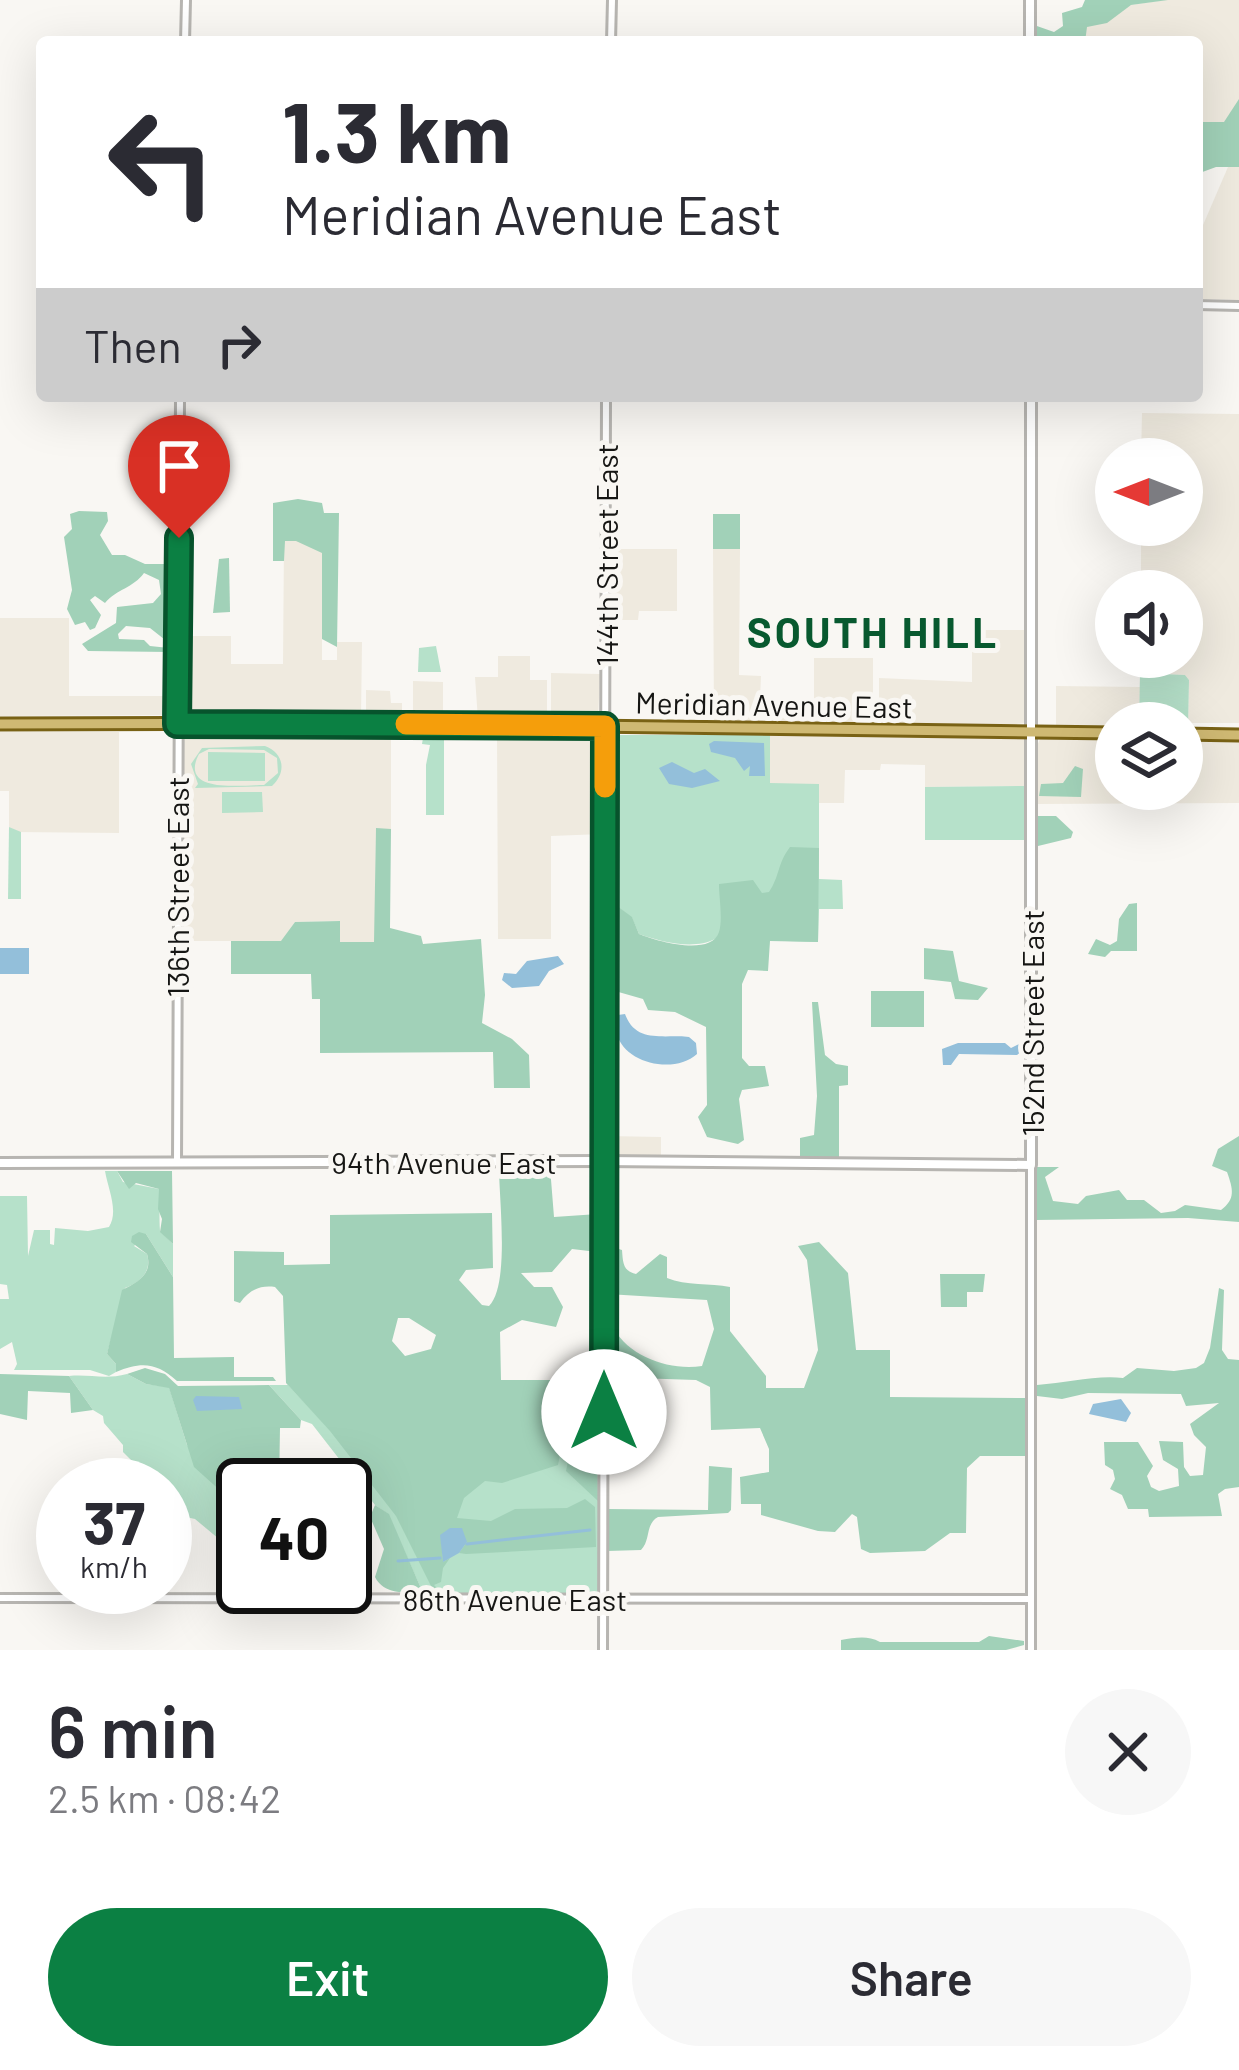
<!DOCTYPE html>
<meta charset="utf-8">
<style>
body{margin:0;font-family:Barlow,sans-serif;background:#f7f7f7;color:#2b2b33;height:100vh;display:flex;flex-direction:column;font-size:45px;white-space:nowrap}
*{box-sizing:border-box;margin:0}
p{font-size:39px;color:#7c7c81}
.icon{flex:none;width:66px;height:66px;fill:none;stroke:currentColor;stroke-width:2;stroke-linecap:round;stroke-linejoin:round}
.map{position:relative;height:1650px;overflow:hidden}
.sheet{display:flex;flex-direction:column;background:#fff;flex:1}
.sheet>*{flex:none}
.hud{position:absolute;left:36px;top:36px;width:1167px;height:366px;border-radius:12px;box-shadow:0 12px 48px #0002;background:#fff;color:#2b2b33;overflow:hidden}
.needle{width:78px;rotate:270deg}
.controls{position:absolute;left:1095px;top:438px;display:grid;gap:24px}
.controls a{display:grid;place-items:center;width:108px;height:108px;border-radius:50%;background:#fff;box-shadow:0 12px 48px #0002;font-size:60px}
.speed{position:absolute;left:36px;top:1458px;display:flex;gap:24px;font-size:60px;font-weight:700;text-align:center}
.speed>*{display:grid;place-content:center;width:156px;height:156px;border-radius:50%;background:#fff;box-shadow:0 12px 48px #0002;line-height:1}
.speed small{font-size:30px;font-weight:400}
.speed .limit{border:6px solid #111;border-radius:18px;background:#fff;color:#111}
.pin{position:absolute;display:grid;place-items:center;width:102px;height:102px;color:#fff;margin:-123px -51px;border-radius:50% 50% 50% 0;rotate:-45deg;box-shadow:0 0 12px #0007}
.pin .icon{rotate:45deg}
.me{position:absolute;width:132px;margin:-66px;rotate:0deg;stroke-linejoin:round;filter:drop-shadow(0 0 9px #0008)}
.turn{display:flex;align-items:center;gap:42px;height:252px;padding:0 48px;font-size:54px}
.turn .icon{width:156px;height:156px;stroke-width:2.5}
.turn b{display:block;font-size:84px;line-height:102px}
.then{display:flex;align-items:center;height:114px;padding:0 48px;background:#0003;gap:24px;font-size:45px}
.round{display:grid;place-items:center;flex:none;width:126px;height:126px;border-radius:63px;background:#f7f7f7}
.overview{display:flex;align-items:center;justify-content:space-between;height:204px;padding:0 48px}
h1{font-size:72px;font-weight:600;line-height:90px}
.cta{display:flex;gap:24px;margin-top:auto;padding:24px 48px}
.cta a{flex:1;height:138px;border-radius:72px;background:#0b8043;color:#fff;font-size:48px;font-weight:600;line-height:138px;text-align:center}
.cta a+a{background:#f7f7f7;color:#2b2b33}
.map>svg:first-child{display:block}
.built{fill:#efeadf}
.green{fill:#b6e1ca;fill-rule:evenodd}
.forest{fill:#a1d1b8;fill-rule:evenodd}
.water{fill:#93bfda}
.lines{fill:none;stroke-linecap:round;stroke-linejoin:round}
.stream{stroke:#93bfda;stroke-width:3}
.tertiary-casing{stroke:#b7b5b1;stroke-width:12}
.secondary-casing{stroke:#b7b5b1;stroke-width:14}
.primary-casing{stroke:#796215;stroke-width:15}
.tertiary{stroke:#fff;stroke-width:6}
.secondary{stroke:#fff;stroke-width:8}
.primary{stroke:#cfb973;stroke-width:9}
.route-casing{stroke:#07532c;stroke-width:30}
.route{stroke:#0b8043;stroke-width:21}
.slow{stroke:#f59e0b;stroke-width:21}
.labels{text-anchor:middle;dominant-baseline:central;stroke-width:10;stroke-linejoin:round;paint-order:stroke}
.street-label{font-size:30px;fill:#161614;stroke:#f9f7f3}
.district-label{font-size:42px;font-weight:bold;letter-spacing:3px;fill:#08592f;stroke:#f9f7f3}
</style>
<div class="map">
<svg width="1239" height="1650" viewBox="0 0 1239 1650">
<rect width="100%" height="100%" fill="#f9f7f3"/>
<!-- built -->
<g class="built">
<polygon points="1164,0 1239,0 1239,118 1231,122 1197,122 1197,42 1085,42 1086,27 1131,5"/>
<polygon points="1228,167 1239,167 1239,300 1197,299 1197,239"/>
<polygon points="1142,413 1239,414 1239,723 1188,723 1189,680 1185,675 1140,673 1140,657 1182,657 1182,591 1141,591 1141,525 1182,525 1182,459 1141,459"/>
<polygon points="284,541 322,541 322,660 337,660 337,642 362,642 361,717 183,715 180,636 231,636 231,664 283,664"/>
<polygon points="612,549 677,549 677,611 639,611 638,620 611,620"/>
<polygon points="713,549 740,549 739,675 761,676 759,723 714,722"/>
<polygon points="0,618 69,618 69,696 172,696 172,715 0,716"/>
<polygon points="972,630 1026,630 1025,723 998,726 883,723 879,718 879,678 972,682"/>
<polygon points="498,656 530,656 530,680 547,680 547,719 478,720 475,677 498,677"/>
<polygon points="814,658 873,658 873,722 771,721 770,702 814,701"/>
<polygon points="551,673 600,674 598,720 551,720"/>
<polygon points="413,681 443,682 443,718 413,717"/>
<polygon points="1056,686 1140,687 1139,723 1116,723 1116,727 1056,725"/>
<polygon points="366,690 390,691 391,703 402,703 402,717 366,717"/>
<polygon points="391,730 391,829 376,829 375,943 339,942 339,921 295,922 282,941 181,941 182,732"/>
<polygon points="597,731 601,737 602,834 551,836 551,939 498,939 497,733"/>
<polygon points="0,732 119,732 119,833 14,832 9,827 9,791 0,791"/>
<polygon points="770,735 1023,738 1028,742 1028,786 925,787 925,765 881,764 880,770 845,770 844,803 819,803 819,784 770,784"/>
<polygon points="1040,739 1116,740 1116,789 1182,789 1182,741 1239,742 1239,803 1034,804 1037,746"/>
<polygon points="607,1136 661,1137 661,1160 608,1158"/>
</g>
<!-- green -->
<g class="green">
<polygon points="436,646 441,672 418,672 419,648"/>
<polygon points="1140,673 1185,675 1189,680 1188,727 1182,727 1182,723 1139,723"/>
<polygon points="424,732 444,733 444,815 426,815 426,765 430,745 422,744"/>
<path d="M612,735H770V783L819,784V879L842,880L843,909H819L818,942L715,939C694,950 661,942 639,934L632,918L609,900Z"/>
<path d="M265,746C284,753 287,772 272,786L195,788L198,784L191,764L202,748ZM209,749L264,750L277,758L278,773L264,785C242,785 178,794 199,754Z"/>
<polygon points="208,752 265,753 265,781 208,781"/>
<polygon points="1028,786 1027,840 925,840 925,787"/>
<polygon points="222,792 262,792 263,812 222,813"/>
<polygon points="9,827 21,832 21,899 8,899"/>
<path d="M105,1171H117L123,1182L159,1189C160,1204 159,1218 160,1231L173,1244V1277L146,1234L134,1246L147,1254C152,1271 141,1282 125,1288L107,1354L116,1364V1372L109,1376L90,1370H14L17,1364L12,1342L0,1349V1299H9L7,1285L0,1284V1196H27L28,1256L34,1230H50V1244L54,1245L55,1228L88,1231L109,1227C119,1211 108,1189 105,1171Z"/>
<path d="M127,1374L146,1384L169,1387L187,1445L243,1511V1559L195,1519L181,1516L184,1512L165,1493V1485H156L123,1452V1445L104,1423L103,1416L93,1410L69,1376C90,1374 105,1380 127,1374Z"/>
<polygon points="600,1380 600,1594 423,1593 388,1514 375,1505 312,1424 301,1420 269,1385 288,1385 330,1430 331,1382"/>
</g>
<!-- forest -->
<g class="forest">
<polygon points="1085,0 1168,0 1131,5 1107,23 1087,27 1085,42 1035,42 1034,25 1054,32 1063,26 1062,13 1082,7"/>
<polygon points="1239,99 1239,167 1216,167 1197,174 1197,122 1224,122"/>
<polygon points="298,499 322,503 324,513 339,513 337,647 322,639 322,553 296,541 285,541 284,561 273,561 273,503"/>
<path d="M79,511L107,512L108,521L100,535L112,555H125L145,564H171L169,643L150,628L126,626L118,634L119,639L144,640L150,646L169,648V652L88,651L82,644L116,623L117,607L153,603L161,594L159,580L144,573C133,588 117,589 105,603L95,596L90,600L101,615L95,628L90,630L85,622L75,625L67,609L72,590L64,537L72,529L70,514Z"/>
<rect x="713" y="514" width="27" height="35"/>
<polygon points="229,558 230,612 213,613 219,559"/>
<polygon points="1075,766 1083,769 1081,797 1039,796 1041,784 1063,783"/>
<polygon points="1038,816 1056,816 1073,832 1071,838 1038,846"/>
<polygon points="376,828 391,829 390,928 421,936 423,944 481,939 485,995 482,1023 512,1039 529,1055 530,1088 494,1088 493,1052 320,1053 320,999 312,999 311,974 231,974 231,941 281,941 295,922 340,921 340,942 374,942"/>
<path d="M790,847L819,848L818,942L770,941L768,971L748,970L742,984V1058L749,1066H765L769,1086L742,1090L739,1099L744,1140L738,1144L707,1137L698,1117L707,1105L706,1027L675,1012L648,1010L643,999L608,989L609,900L632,917L639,934C656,941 711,957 719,932C723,919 719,898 719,884L753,880L762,893L769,892C780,876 777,864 790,847Z"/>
<polygon points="1137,903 1137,951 1111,951 1105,957 1088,954 1096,939 1110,945 1117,941 1119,919 1129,904"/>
<polygon points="924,948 953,951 959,981 988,988 978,1000 955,999 951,982 924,979"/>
<rect x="871" y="991" width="53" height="36"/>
<polygon points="812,1002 818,1002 825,1055 836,1064 848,1066 848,1085 839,1086 839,1158 800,1158 800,1138 814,1135 817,1096"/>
<path d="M1239,1136V1222L1188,1218L1035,1220L1036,1167H1059L1045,1177L1053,1201L1078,1204L1086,1196L1119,1190L1127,1200H1144L1161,1213L1175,1211L1185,1205L1221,1210C1236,1199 1233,1189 1227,1172L1212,1166L1218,1149Z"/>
<path d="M499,1167H550L554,1217L598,1214V1247L589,1251L572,1249L552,1272L521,1273L534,1287H552L563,1307L556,1327L522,1320L500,1332L501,1380H554L575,1404L580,1420L561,1450L558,1465L502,1483L485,1481L464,1498L457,1518L491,1521L515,1509L567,1508L585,1499L595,1507L596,1547L466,1554L459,1553L467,1542L442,1547L443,1562L450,1558L443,1568L441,1582L434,1585L440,1591L435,1594L396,1516L330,1431L286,1383L283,1296L275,1287C260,1285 249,1290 240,1303L234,1301V1251L284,1252V1265L330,1264V1215L492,1213L493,1268L466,1270L459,1280L482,1305L489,1306C510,1285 499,1199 499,1167ZM398,1318H409L436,1335L431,1349L405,1356L392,1341Z"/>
<polygon points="117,1171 172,1171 173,1244 160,1232 162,1219 158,1209 159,1189 136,1183 129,1189"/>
<path d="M139,1232L146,1234L173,1277L174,1358L234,1357V1377H273L276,1381H177C157,1363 142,1361 116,1372V1364L107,1354L122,1290C138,1282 153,1274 147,1254L131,1242L132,1236Z"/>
<path d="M819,1242L848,1273L856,1350H890V1397L1025,1398L1028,1456H980L967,1468L966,1533H950L925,1551L870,1553L861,1549L857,1517L852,1514L835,1532L818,1531L761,1515V1504H741L740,1477L769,1472V1449L760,1428L711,1430L710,1387L696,1380L606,1377L607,1329H614C630,1357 670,1371 702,1366L714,1329L707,1300L607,1294L609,1246L622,1250C623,1263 623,1271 636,1274L660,1254L667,1257V1278C686,1286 710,1283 730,1287V1331L766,1376V1388H804L818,1350L807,1260L798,1246Z"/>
<polygon points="940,1274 985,1274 983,1292 967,1292 967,1307 941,1307"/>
<path d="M1219,1288L1224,1290L1222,1350L1228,1359L1239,1360V1487L1225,1489L1218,1494L1222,1516L1149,1517L1148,1509H1128L1122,1495L1110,1489L1115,1479L1113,1470L1105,1465L1104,1442H1138L1153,1466L1147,1476L1151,1487L1159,1491L1179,1486L1178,1469L1163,1460L1159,1441L1183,1442L1184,1467L1190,1476L1203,1475L1206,1447L1194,1435L1190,1424L1219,1403L1186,1406L1181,1394L1088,1393L1062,1399L1037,1396V1385C1067,1383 1095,1375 1123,1378L1137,1368L1174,1371L1196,1368L1204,1363L1210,1348Z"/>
<polygon points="145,1368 165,1374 178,1386 269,1385 301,1420 300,1428 280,1428 279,1485 243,1485 243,1511 194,1467 169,1388 146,1384 127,1374"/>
<polygon points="0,1374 69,1376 93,1410 71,1413 70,1393 28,1391 27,1420 0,1414"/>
<polygon points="571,1447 597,1461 598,1501 566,1471"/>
<path d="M709,1466L732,1468L731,1510L728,1513L658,1517C645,1524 651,1540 641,1550L607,1551V1509L708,1510Z"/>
<path d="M375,1505L389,1514L423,1593C405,1592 384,1595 375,1577L384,1549L370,1517Z"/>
<path d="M989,1636L1024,1641V1645L1006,1650H841V1640C855,1638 867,1635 880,1642H979Z"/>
</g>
<!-- water -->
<g class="water">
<polygon points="714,741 764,743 765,776 749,776 750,766 744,771 735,758 711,752 709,744"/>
<polygon points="672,762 694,773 705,769 720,781 692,788 669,784 659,768"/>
<rect x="0" y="948" width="29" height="26"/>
<polygon points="558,956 564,964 549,971 539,986 512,988 502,980 504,973 516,974 527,961"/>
<path d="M625,1014C636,1044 663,1034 689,1037L696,1043L697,1054C674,1075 624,1063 617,1034C617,1032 618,1017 618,1015Z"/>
<polygon points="958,1043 1005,1043 1011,1048 1019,1044 1023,1050 1017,1055 959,1054 951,1065 943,1065 942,1049"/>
<polygon points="196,1396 239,1397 242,1409 197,1411 193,1400"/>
<polygon points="1121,1399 1131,1413 1126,1422 1089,1414 1093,1404"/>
<polygon points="450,1528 462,1528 467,1542 459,1553 443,1562 440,1535"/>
</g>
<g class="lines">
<!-- stream -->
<g class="stream">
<polyline points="467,1544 590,1530"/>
<polyline points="398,1561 440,1558"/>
</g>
<!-- tertiary casing -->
<g class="tertiary-casing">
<g id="tertiary">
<polyline points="185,42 186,0"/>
<polyline points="611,42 612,0"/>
<polyline points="1197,305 1239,306"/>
<polyline points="177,1163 180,396"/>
<polyline points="0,1598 1030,1599"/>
<polyline points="603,1650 606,396"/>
<polyline points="1031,1650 1031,1165"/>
</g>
</g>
<!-- secondary casing -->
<g class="secondary-casing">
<g id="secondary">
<polyline points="1030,0 1030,42"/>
<polyline points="0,1163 604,1161 1031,1165 1031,396"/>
</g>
</g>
<!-- primary casing -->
<g class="primary-casing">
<g id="primary">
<polyline points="0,724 364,723 1116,733"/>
<polyline points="1182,734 1239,735"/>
</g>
</g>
<!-- tertiary -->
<use href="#tertiary" class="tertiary"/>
<!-- secondary -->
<use href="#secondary" class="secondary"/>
<!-- primary -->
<use href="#primary" class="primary"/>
</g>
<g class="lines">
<!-- route casing -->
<g class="route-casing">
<polyline id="route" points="179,538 177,724 605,726 604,1412"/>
</g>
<!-- route -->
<use href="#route" class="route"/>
<!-- slow -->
<polyline class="slow" points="406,724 605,726 605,787"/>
</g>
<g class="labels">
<!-- street labels -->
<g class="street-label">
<text transform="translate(606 555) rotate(-90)">144th Street East</text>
<text transform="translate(774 704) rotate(1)">Meridian Avenue East</text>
<text transform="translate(177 887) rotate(-90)">136th Street East</text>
<text transform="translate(1032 1023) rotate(-90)">152nd Street East</text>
<text x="444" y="1162">94th Avenue East</text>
<text x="515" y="1599">86th Avenue East</text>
</g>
<!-- district labels -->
<g class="district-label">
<text x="873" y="631">SOUTH HILL</text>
</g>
</g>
</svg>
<div class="controls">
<a><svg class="needle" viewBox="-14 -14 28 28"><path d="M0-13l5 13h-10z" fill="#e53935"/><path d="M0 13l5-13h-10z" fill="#7c7c81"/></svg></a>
<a><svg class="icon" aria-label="sound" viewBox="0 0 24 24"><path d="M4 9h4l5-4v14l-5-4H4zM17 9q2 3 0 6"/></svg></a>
<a><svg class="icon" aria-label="layers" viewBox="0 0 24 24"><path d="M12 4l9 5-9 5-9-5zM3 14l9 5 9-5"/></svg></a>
</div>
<div class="speed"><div>37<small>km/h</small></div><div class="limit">40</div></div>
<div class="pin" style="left:179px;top:538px;background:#d93025"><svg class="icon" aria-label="arrive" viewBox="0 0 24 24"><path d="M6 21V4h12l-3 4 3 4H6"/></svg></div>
<svg class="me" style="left:604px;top:1412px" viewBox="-20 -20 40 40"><circle r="19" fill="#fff"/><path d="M0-13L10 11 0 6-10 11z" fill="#0b8043"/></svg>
<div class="hud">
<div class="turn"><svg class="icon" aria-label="left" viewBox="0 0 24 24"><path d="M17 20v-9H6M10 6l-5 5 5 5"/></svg><div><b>1.3 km</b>Meridian Avenue East</div></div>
<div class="then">Then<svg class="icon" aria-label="right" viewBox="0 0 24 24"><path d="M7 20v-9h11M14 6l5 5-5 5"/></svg></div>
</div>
</div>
<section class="sheet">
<div class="overview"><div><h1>6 min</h1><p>2.5 km · 08:42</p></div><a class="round"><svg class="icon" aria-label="close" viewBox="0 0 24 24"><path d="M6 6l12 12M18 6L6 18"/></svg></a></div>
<div class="cta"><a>Exit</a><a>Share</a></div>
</section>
